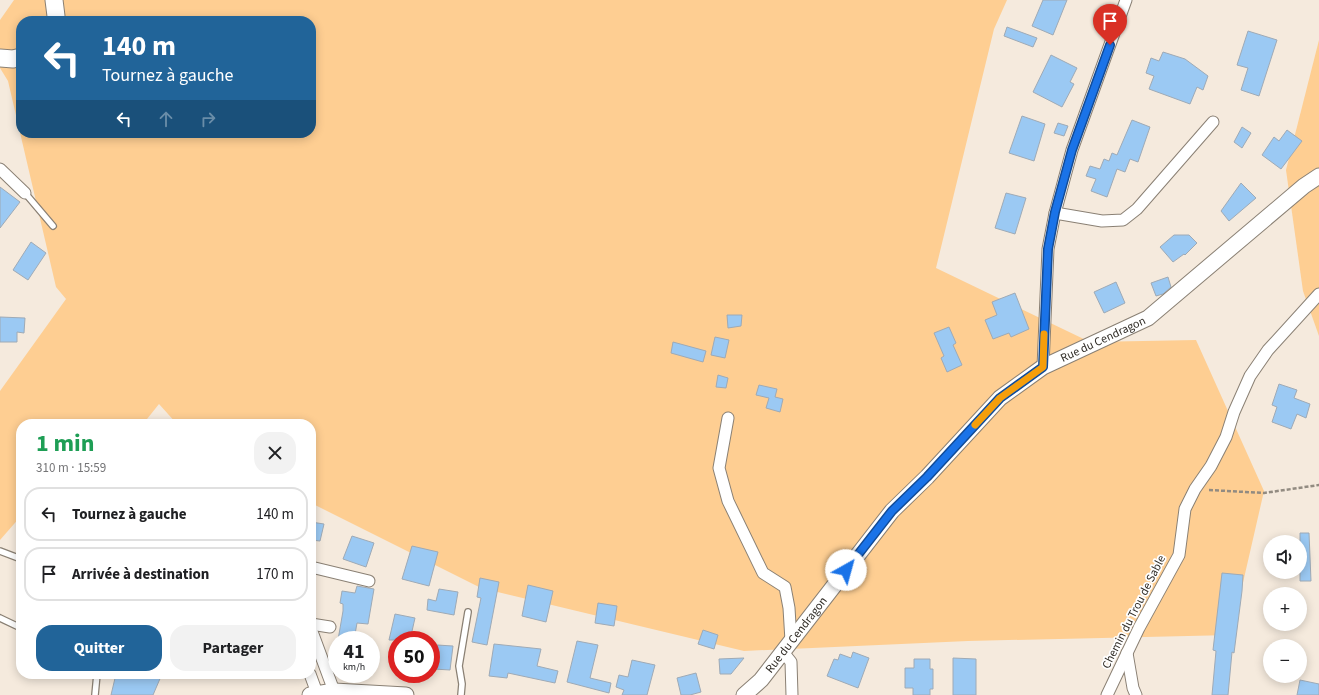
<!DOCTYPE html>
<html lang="fr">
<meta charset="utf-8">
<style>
body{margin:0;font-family:"Source Sans 3",sans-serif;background:#f2f2f2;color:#202124;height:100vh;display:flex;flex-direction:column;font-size:15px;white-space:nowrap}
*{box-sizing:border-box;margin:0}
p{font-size:13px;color:#757577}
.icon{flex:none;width:22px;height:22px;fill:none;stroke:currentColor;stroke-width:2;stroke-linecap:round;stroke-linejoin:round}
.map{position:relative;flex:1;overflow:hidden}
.side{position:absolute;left:16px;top:419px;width:300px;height:260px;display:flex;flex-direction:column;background:#fff;border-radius:16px;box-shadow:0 2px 10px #0003}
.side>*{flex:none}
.top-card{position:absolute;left:16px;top:16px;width:300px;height:122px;border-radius:16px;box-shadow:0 2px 10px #0003;background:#216499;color:#fff;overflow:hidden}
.tools{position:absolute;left:1263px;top:535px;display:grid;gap:8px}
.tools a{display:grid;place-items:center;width:44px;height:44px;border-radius:50%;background:#fff;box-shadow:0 2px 10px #0003;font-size:20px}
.speed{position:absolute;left:328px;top:631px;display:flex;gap:8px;font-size:20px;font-weight:700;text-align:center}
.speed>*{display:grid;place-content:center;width:52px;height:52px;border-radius:50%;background:#fff;box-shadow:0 2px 10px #0003;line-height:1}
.speed small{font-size:10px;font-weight:400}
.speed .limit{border:6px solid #d22;background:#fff;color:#111}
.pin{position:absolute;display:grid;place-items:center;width:34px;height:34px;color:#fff;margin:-41px -17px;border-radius:50% 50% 50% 0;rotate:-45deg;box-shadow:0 0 4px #0007}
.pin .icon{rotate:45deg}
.me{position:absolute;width:44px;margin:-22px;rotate:38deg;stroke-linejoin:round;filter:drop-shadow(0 0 3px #0008)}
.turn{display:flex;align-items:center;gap:14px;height:84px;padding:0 20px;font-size:18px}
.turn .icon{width:52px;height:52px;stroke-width:2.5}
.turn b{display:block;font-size:28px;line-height:34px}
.lanes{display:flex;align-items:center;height:38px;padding:0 20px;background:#0003;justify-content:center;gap:20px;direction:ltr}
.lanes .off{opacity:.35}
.round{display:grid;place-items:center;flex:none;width:42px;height:42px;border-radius:16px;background:#f2f2f2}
.overview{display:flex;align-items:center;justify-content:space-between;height:68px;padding:0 20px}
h1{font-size:24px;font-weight:700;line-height:30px;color:#1e9e55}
.action{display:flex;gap:8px;margin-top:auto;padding:8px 20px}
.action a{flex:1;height:46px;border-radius:16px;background:#216499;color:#fff;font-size:16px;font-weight:700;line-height:46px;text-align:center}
.action a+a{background:#f2f2f2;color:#202124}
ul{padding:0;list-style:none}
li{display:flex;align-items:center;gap:12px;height:54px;margin:0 8px 6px;padding:0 12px;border:2px solid #e0e0e0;border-radius:16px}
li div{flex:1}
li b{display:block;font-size:15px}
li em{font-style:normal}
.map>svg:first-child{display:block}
.green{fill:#fece92;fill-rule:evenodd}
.building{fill:#9bc9f3;stroke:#9eaab6}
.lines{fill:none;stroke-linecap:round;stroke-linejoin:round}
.service-casing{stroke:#8a8074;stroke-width:8}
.minor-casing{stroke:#8a8074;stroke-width:13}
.secondary-casing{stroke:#8a8074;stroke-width:17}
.primary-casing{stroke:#8a8074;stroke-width:19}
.path{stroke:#928b81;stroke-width:2.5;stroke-dasharray:4 2;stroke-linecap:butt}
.service{stroke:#fff;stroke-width:5.5}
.minor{stroke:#fff;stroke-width:11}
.secondary{stroke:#fff;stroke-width:15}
.primary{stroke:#fff;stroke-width:17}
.route-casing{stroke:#114b97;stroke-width:10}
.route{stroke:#1a73e8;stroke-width:7}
.slow{stroke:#f59e0b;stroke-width:7}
.labels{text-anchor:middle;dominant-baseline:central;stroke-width:3.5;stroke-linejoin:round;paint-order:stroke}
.street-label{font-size:12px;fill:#302c26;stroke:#fff}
</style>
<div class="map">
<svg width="1319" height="695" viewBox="0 0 1319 695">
<rect width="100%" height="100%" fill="#f5eadd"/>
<!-- green -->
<g class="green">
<path d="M14,0H1007L994,29L936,268L1090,342L1196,340L1264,491L1231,635L968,641L744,651L481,588L311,503V424H177L159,404L143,424H21V516L0,540V391L66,299L56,287L8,81L0,68V20ZM21,21H311V133H21Z"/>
<polygon points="1319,40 1319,336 1303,291 1286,170"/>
</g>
<!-- building -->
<g class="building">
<polygon points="1043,0 1067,0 1053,35 1032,26"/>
<polygon points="1007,27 1037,38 1033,47 1004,36"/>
<polygon points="1248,31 1277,40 1259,96 1241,90 1248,68 1237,65"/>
<polygon points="1163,52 1185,59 1208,76 1203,90 1197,87 1190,104 1149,89 1154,76 1146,73 1151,58 1159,61"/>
<polygon points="1051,55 1077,68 1070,82 1074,84 1062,107 1033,92"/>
<polygon points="1022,116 1045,124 1034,161 1009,153"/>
<polygon points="1132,120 1150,127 1138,162 1130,159 1125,172 1117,169 1107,197 1091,191 1096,179 1086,176 1090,166 1100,169 1104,159 1109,161 1112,153 1117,155"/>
<polygon points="1058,123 1068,126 1064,136 1054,133"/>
<polygon points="1242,127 1251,133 1242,148 1234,142"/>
<polygon points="1287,130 1302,141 1281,169 1262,155 1274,137 1279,141"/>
<polygon points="1241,183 1256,198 1229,221 1221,211"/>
<polygon points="0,187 20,202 0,228"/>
<polygon points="1006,193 1026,198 1015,234 995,228"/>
<polygon points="1174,235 1189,235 1197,243 1185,255 1184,254 1173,262 1160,247"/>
<polygon points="31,242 46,253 28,280 13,270"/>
<polygon points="1168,277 1171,287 1163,294 1156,296 1151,283"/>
<polygon points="1116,282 1125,303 1104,313 1094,292"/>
<polygon points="1015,293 1029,329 1011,337 1009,333 993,339 985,320 997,315 992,302"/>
<polygon points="727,315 742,315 741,326 728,328"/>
<polygon points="0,317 25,318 24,333 17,332 17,342 0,342"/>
<polygon points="949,327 956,343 953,345 962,365 947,372 941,358 944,356 934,333"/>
<polygon points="715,337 729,340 725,358 711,355"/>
<polygon points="673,342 706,351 703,362 671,353"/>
<polygon points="718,375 728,378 726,388 716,387"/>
<polygon points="1279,384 1297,390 1294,398 1310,404 1306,418 1297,414 1291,429 1272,422 1277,407 1272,405"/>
<polygon points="759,385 777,389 775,397 783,399 780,412 766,408 769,398 756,395"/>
<polygon points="311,522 324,524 320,541 311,540"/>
<polygon points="1300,533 1309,533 1311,581 1300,581"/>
<polygon points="352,536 374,543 366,567 343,559"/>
<polygon points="412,546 438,552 429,586 402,579"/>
<polygon points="1222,573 1243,575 1242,591 1234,653 1232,652 1228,695 1212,695 1216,651 1213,650"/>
<polygon points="480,578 499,582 487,645 472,642 481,598 477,597"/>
<polygon points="528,585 553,591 546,622 522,616"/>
<polygon points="357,586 374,589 368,624 357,623 354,640 338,640 343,611 343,604 340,603 342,591 355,593"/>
<polygon points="439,589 458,592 454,615 427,610 428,599 436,601"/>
<polygon points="598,603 617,606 614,626 595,623"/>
<polygon points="395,614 415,618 410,640 389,640"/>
<polygon points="703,630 718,635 714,649 698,644"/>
<polygon points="577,641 598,645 590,678 611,683 609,693 567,682"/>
<polygon points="494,644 541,649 537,666 558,671 555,683 508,673 507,678 489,676"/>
<polygon points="437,645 453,646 450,670 434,669"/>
<polygon points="853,652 869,658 858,688 827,676 834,659 838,660 840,654 851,658"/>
<polygon points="744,658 731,674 720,674 719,659"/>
<polygon points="953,658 976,659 976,695 953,695"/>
<polygon points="914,659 930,659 930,669 933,669 933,689 930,689 930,695 913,695 913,688 905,688 905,668 914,668"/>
<polygon points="632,660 655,665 647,695 622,695 624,690 616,687 619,675 628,677"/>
<polygon points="696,673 701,692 690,695 681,695 677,678"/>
<polygon points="116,674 162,674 153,695 111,695"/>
<polygon points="1300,680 1319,684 1319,695 1297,695"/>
</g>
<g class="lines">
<!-- service casing -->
<g class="service-casing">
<g id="service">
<polyline points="25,193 53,226"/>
<polyline points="0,551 21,559"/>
<polyline points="0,618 21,628"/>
<polyline points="95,695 97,674"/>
<polyline points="461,695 462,684 459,666 468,612"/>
</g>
</g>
<!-- minor casing -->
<g class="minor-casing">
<g id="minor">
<polyline points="0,169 25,193"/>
<polyline points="1055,213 1102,221 1123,220 1137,209 1213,122"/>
<polyline points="1043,367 1048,249 1055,213 1072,150 1126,0"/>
<polyline points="728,418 719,468 728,501 763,573 785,587 789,608 791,641"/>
<polyline points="311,567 369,581"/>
<polyline points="311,624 330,627"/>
<polyline points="311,629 334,691"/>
<polyline points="783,652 791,662 792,695"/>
<polyline points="1127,653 1133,688 1136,695"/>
<polyline points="310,674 317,693"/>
<polyline points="1107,695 1139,628 1179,555 1185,509 1195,489 1211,466 1226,437 1234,412 1250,376 1268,350 1319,294"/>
</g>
</g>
<!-- secondary casing -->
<g class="secondary-casing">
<g id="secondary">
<polyline points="310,695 334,691 406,695"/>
<path id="s1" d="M744,695L761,680L892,511L927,477L1000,398L1043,367L1148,318L1304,186L1319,176"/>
</g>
</g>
<!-- primary casing -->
<g class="primary-casing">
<g id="primary">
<polyline points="54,0 56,16 55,21"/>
<polyline points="0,58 13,59 21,57"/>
</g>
</g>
<!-- path -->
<polyline class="path" points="1209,490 1264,493 1319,485 1319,488"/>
<!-- service -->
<use href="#service" class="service"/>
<!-- minor -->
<use href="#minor" class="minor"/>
<!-- secondary -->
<use href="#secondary" class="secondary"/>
<!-- primary -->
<use href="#primary" class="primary"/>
</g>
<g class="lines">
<!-- route casing -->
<g class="route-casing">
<polyline id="route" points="846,570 892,511 927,477 1000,398 1043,367 1048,249 1055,212 1072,150 1110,45"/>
</g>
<!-- route -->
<use href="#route" class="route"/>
<!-- slow -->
<polyline class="slow" points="975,425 1000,398 1043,367 1044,334"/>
</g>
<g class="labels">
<!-- street labels -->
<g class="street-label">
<text stroke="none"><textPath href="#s1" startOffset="512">Rue du Cendragon</textPath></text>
<text transform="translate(1134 612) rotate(-63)">Chemin du Trou de Sable</text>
<text stroke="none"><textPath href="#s1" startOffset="80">Rue du Cendragon</textPath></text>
</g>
</g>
</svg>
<div class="tools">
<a><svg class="icon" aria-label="sound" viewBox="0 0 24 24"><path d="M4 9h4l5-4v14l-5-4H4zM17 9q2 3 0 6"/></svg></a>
<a>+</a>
<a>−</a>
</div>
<div class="speed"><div>41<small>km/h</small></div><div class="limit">50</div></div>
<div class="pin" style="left:1110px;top:45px;background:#d93025"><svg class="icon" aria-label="arrive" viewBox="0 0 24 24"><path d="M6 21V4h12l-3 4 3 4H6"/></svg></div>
<svg class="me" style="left:846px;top:570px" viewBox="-20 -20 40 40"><circle r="19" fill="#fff"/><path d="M0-13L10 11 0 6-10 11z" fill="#1a73e8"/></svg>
<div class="top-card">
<div class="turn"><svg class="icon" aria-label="left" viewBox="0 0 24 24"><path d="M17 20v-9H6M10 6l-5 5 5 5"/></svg><div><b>140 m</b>Tournez à gauche</div></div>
<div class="lanes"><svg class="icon" aria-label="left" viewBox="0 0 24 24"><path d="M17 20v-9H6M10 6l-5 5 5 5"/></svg><svg class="icon off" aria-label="ahead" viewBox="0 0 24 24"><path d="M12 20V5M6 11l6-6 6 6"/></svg><svg class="icon off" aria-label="right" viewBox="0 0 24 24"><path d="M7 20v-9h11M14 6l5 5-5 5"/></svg></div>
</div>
<section class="side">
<div class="overview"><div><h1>1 min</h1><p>310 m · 15:59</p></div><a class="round"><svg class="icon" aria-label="close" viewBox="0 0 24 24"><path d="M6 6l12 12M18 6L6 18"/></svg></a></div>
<ul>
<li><svg class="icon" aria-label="left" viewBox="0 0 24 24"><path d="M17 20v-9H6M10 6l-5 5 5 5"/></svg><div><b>Tournez à gauche</b></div><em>140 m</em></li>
<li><svg class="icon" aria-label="arrive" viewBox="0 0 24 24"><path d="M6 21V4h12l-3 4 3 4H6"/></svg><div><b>Arrivée à destination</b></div><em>170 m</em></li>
</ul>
<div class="action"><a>Quitter</a><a>Partager</a></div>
</section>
</div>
